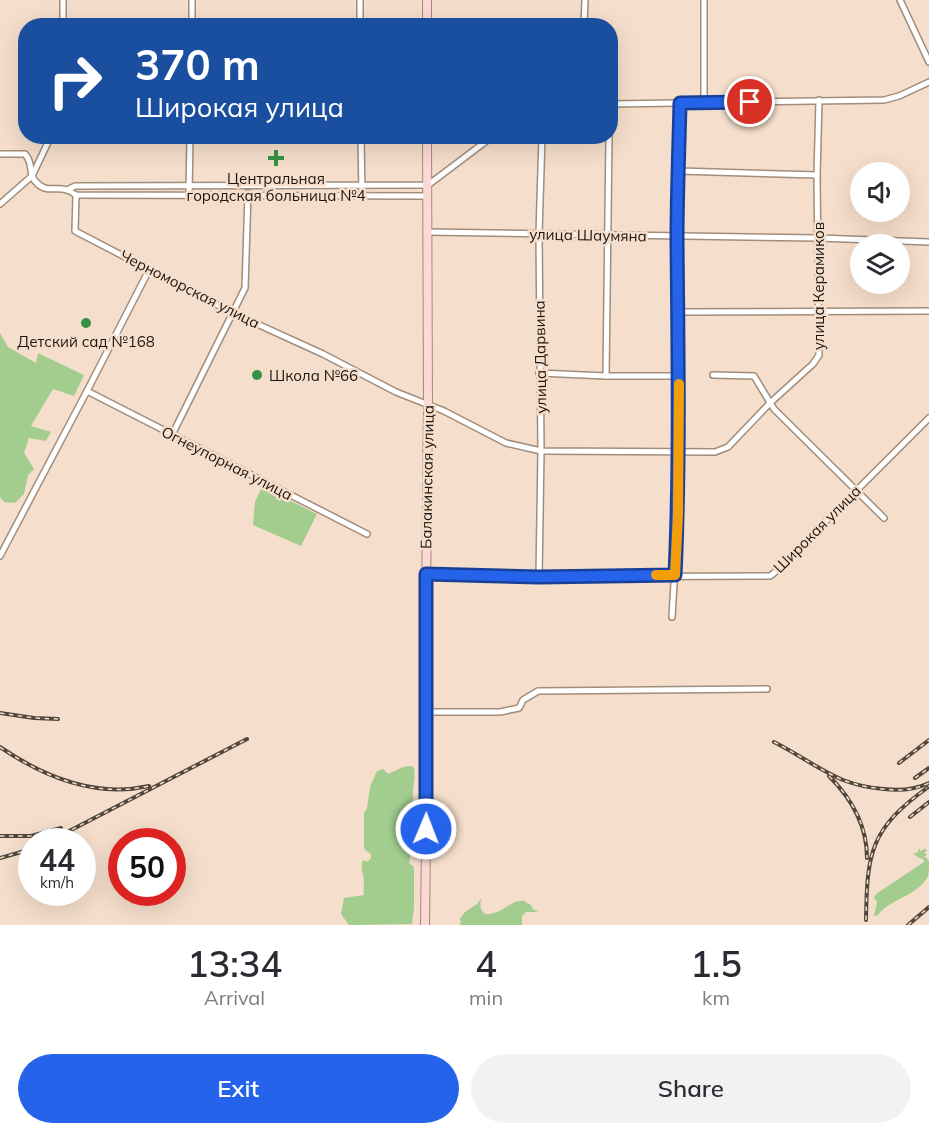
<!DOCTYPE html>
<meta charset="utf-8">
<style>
body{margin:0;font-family:Mulish,sans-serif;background:#f2f2f3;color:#2b2b33;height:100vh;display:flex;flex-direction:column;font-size:22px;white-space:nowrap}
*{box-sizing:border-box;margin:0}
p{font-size:20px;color:#7c7c81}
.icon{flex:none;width:33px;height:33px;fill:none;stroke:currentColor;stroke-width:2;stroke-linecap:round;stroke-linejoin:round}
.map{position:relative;height:925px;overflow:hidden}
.panel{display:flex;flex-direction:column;background:#fff;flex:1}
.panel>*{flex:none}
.banner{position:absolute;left:18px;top:18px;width:600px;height:126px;border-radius:24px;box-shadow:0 6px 24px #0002;background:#1a4fa0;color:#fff;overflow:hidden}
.controls{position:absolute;left:850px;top:162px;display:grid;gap:12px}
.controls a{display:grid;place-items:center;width:60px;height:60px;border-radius:50%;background:#fff;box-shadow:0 6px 24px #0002;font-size:30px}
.speed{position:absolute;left:18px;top:828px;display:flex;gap:12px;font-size:30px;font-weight:700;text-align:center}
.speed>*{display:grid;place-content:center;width:78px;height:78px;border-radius:50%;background:#fff;box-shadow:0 6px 24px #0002;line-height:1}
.speed small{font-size:15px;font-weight:400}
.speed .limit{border:9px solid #d22;background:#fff;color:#111}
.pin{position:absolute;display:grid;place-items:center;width:51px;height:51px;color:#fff;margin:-26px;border:3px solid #fff;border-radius:50%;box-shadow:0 2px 6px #0007}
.me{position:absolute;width:66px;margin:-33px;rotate:1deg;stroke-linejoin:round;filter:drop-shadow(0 0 4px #0008)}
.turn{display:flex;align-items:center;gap:21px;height:126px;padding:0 18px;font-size:27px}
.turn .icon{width:78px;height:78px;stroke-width:2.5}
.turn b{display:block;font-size:42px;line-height:51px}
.eta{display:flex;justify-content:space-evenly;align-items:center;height:102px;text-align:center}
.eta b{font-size:36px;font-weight:600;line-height:42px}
.primary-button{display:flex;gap:12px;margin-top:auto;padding:12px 18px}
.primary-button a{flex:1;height:69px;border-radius:36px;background:#2563eb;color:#fff;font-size:24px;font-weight:600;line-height:69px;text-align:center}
.primary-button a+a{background:#f2f2f3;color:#2b2b33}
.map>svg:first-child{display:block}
.green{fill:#a2cd8f}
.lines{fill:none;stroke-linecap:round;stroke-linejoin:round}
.minor-casing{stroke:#a18d7b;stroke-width:8}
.secondary-casing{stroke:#a18d7b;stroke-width:10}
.minor{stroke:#fff;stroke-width:5}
.secondary{stroke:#fdd9d6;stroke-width:8}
.rail-casing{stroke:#51463c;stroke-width:4}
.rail{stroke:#f5decb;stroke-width:1.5;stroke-dasharray:4.5;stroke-linecap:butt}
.route-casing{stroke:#184099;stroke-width:15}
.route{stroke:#2563eb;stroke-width:10}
.slow{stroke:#f59e0b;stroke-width:10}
.poi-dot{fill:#359244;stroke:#f5decb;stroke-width:2}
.labels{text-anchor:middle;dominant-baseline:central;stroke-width:5;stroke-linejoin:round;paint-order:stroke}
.poi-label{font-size:15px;fill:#1c150e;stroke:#f5decb}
.street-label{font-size:15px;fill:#1c150e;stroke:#f5decb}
</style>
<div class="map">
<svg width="929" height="925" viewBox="0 0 929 925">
<rect width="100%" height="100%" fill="#f5decb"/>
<!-- green -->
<g class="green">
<polygon points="0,333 8,347 36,363 38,353 84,375 74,396 53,389 31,426 51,432 46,441 29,438 24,453 34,469 28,475 24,494 15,503 4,502 0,497"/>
<polygon points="262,487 317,514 301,546 253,525 255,502"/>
<path d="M411,766L414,768C416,779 412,790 413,801C414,824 414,840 409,863L414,867V908L412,924L349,925L341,914L344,898L364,895C363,890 364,885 364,880C363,872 360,868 363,860L367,862L371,858V854L365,850L364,846V813L367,808L370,787L377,771L384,769L385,771L388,774L403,767Z"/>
<path d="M920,848V851L923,850L924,848L927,851L924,852L927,855L923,857L927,858L928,861H929C929,866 929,872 928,876C918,896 891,898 878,915L874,916L877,902L874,898L876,894L924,862L923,859L919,858L913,853H917Z"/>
<path d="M482,898C479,904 480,910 485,914C503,916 510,898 525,901L526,903L530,904L534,910L539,911L535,912H526L522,916V925H460L461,921L459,920L465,912L477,904Z"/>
</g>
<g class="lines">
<!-- minor casing -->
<g class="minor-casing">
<g id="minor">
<polyline points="63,0 63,26"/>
<polyline points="360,0 360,26"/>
<polyline points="900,0 929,62"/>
<polyline points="192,26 192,0"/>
<polyline points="584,26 585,0"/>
<polyline points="704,102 704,0"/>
<polyline points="610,104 884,100 899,96 929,82"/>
<polyline points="361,136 362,196"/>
<path d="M0,154H25C34,164 28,173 35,181C46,194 54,186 67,190C70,191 73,193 76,195L428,196"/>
<polyline points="679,171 817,175"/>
<polyline points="67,190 75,186 428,185 493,136"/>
<polyline points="189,194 190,136"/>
<polyline points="76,195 75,231 233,313 323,354 396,392 444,411 506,443 541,451 715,452 728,447 770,403 813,364 819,355 817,175 819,100"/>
<polyline points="0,204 32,176 51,136"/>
<polyline points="428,232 818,238 929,242"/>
<polyline points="678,312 929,311"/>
<polyline points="539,373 606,376 679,376"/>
<polyline points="713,375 754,376 774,409 884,518"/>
<polyline points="606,376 609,136"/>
<polyline points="87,391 367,534"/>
<polyline points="172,435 245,288 248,193"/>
<polyline points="0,556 87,391 149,270"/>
<polyline points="426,574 539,577 770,576 774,573 929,418"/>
<polyline points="539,577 541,451 539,234 542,136"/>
<polyline points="672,617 678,515 679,376 677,236 680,103"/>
<polyline points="427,712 500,712 519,708 523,700 538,691 767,689"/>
</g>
</g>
<!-- secondary casing -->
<g class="secondary-casing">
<g id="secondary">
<polyline points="427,26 427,0"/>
<polyline points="425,925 427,758 426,604 428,405 427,136"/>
</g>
</g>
<!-- minor -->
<use href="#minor" class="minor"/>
<!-- secondary -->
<use href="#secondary" class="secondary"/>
<!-- rail casing -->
<g class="rail-casing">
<g id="rail">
<polyline points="0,713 34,718 58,719"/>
<path d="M774,742C798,754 819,770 843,780C856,785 870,788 884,789C900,791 914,790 929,783"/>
<path d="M0,747C44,777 95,798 149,786"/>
<polyline points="899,763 929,740"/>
<path d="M829,776C852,799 867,825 867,858"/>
<polyline points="915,778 929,768"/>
<polyline points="910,817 929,802"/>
<polyline points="0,836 31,836 61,828"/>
<polyline points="48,842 247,739"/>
<polyline points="0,858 32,849"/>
<path d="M866,920C867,853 870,829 927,788"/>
<polyline points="908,925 929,907"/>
</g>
</g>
<!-- rail -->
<use href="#rail" class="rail"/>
</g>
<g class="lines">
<!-- route casing -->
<g class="route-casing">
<path id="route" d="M426,829V574L539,577L675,575C680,463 678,351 677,239C677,194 679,148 680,103L750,102"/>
</g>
<!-- route -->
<use href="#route" class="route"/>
<!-- slow -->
<polyline class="slow" points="656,575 675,575 678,515 679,384"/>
</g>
<!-- markers -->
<g class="poi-dot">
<path d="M273 149h6v6h6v6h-6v6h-6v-6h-6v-6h6z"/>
<circle cx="86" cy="323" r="6"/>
<circle cx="257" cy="375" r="6"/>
</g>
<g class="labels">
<!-- poi labels -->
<g class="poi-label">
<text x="276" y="178">Центральная<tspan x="276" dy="17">городская больница №4</tspan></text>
<text x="86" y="341">Детский сад №168</text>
<text x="269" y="375" text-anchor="start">Школа №66</text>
</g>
<!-- street labels -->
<g class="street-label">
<text transform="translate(588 235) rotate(1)">улица Шаумяна</text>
<text transform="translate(818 286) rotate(-90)">улица Керамиков</text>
<text transform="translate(190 289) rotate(27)">Черноморская улица</text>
<text transform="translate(540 357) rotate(-91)">улица Дарвина</text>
<text transform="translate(227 463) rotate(27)">Огнеупорная улица</text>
<text transform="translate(427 477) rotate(-89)">Балакинская улица</text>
<text transform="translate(817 529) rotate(-45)">Широкая улица</text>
</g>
</g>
</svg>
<div class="controls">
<a><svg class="icon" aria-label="sound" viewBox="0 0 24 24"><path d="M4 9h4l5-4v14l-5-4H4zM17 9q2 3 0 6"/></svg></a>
<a><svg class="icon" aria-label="layers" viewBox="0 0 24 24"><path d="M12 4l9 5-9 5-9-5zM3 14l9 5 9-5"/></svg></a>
</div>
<div class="speed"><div>44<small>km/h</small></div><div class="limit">50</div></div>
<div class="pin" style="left:750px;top:102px;background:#d93025"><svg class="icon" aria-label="arrive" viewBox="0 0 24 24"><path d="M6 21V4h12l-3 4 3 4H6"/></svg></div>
<svg class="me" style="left:426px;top:829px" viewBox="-20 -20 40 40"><circle r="17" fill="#2563eb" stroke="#fff" stroke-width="3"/><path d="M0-11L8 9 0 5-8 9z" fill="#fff"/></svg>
<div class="banner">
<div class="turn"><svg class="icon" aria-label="right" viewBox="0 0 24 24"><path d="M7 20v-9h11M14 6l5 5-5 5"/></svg><div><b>370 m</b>Широкая улица</div></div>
</div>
</div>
<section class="panel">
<div class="eta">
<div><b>13:34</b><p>Arrival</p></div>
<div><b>4</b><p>min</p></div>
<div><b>1.5</b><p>km</p></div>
</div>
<div class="primary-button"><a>Exit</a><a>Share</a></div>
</section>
